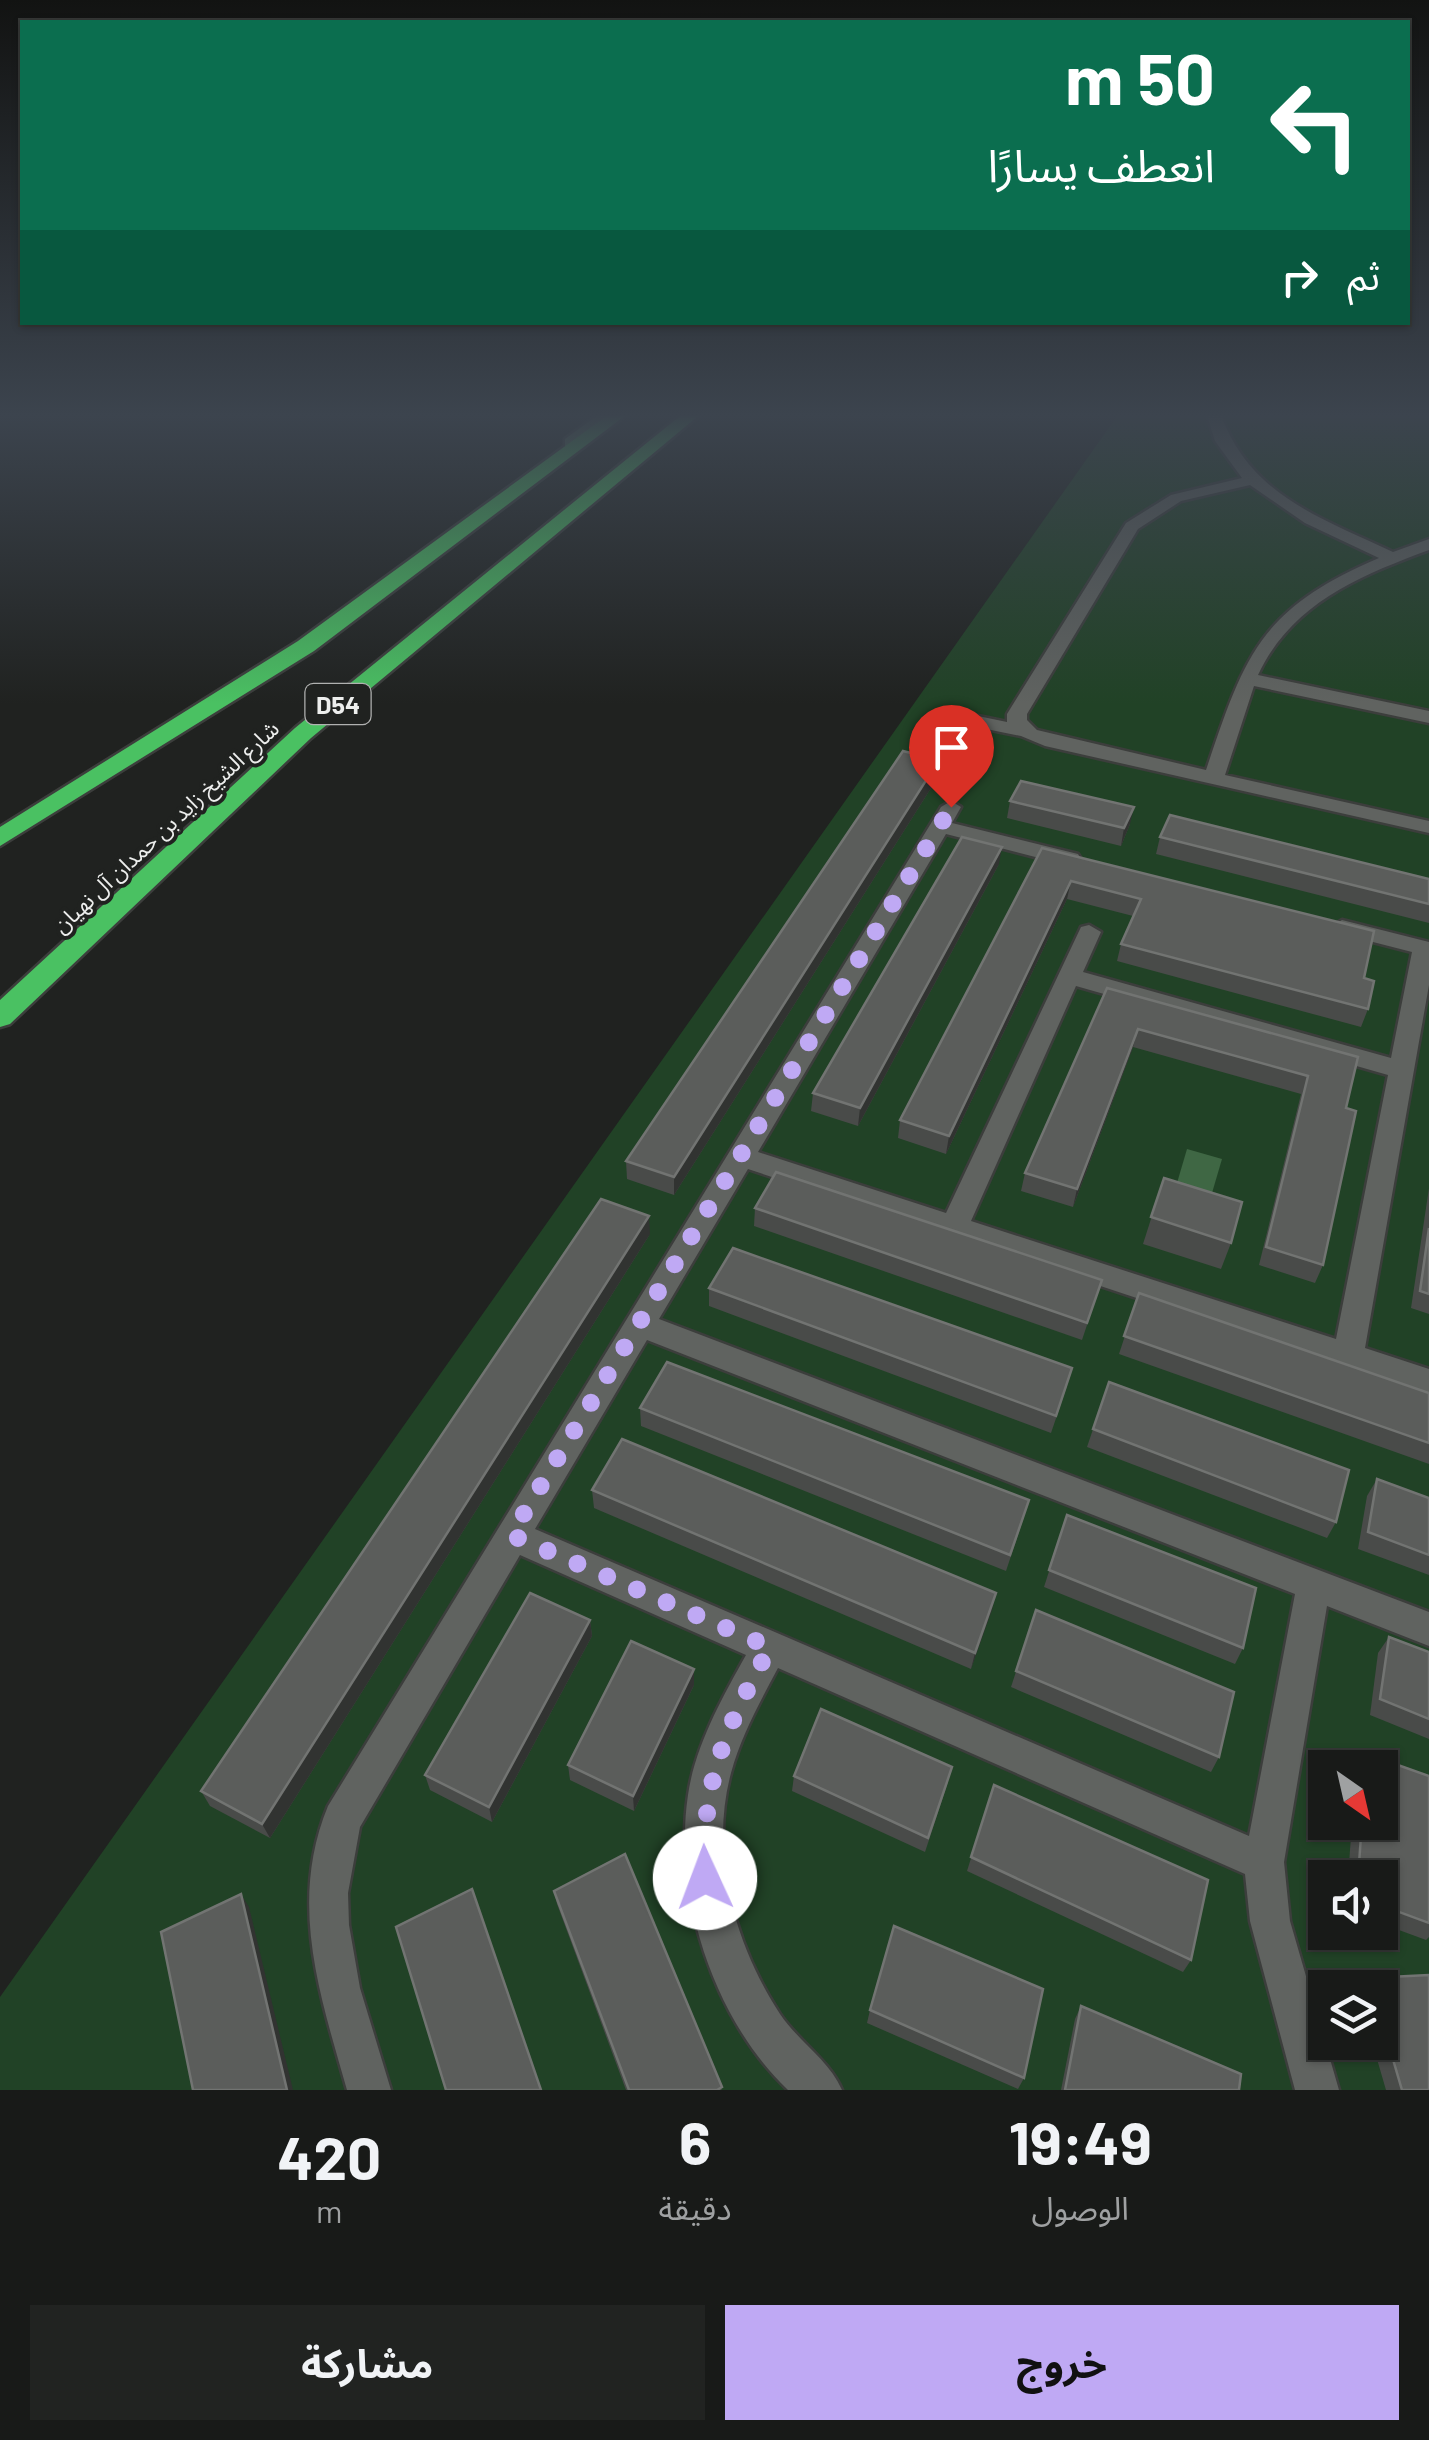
<!DOCTYPE html>
<html lang="ar">
<meta charset="utf-8">
<style>
body{margin:0;font-family:Barlow,"Noto Sans Arabic",sans-serif;background:#212321;color:#f1f3f6;direction:rtl;height:100vh;display:flex;flex-direction:column;font-size:38px;white-space:nowrap}
*{box-sizing:border-box;margin:0}
p{font-size:32px;color:#9fa1a2}
.icon{flex:none;width:55px;height:55px;fill:none;stroke:currentColor;stroke-width:2;stroke-linecap:round;stroke-linejoin:round}
.map{position:relative;height:2090px;overflow:hidden;direction:ltr}
.sheet{display:flex;flex-direction:column;background:#181a18;flex:1}
.sheet>*{flex:none}
.guide{position:absolute;left:20px;top:20px;width:1390px;height:305px;border-radius:0px;box-shadow:0 2px 8px #0004,0 0 0 2px #363837;direction:rtl;background:#0b6e4f;color:#fff;overflow:hidden}
.needle{width:65px;rotate:146deg}
.tools{position:absolute;left:1308px;top:1750px;display:grid;gap:20px}
.tools a{display:grid;place-items:center;width:90px;height:90px;border-radius:0px;background:#181a18;box-shadow:0 2px 8px #0004,0 0 0 2px #363837;font-size:50px}
.pin{position:absolute;display:grid;place-items:center;width:85px;height:85px;color:#fff;margin:-102px -42px;border-radius:50% 50% 50% 0;rotate:-45deg;box-shadow:0 0 10px #0007}
.pin .icon{rotate:45deg}
.me{position:absolute;width:110px;margin:-55px;rotate:358deg;stroke-linejoin:round;filter:drop-shadow(0 0 8px #0008)}
.turn{display:flex;align-items:center;gap:35px;height:210px;padding:0 30px;font-size:45px}
.turn .icon{width:130px;height:130px;stroke-width:2.5}
.turn b{display:block;font-size:70px;line-height:85px}
.then{display:flex;align-items:center;height:95px;padding:0 30px;background:#0003;gap:20px;font-size:38px}
.eta{display:flex;justify-content:space-evenly;align-items:center;height:170px;text-align:center}
.eta b{font-size:60px;font-weight:700;line-height:70px}
.button{display:flex;gap:20px;margin-top:auto;padding:20px 30px}
.button a{flex:1;height:115px;border-radius:0px;background:#bfa9f4;color:#111;font-size:40px;font-weight:700;line-height:115px;text-align:center}
.button a+a{background:#212321;color:#f1f3f6}
.map>svg:first-child{display:block}
.green{fill:#214226;fill-rule:evenodd}
.water{fill:#3f6744}
.lines{fill:none;stroke-linecap:round;stroke-linejoin:round}
.street-casing{stroke:#3c3e3c;stroke-width:5}
.secondary-casing{stroke:#3c3e3c;stroke-width:5}
.highway-casing{stroke:#3c3e3c;stroke-width:5}
.street{fill:#606360;fill-rule:evenodd}
.secondary{fill:#597f61;fill-rule:evenodd}
.highway{fill:#4ac162;fill-rule:evenodd}
.wall{fill:#494b49}
.shaded-wall{fill:#313331}
.building{fill:#5b5d5b;stroke:#727472;stroke-width:2.5}
.route{stroke:#bfa9f4;stroke-width:18;stroke-dasharray:0 32.4}
.labels{text-anchor:middle;dominant-baseline:central;stroke-width:8;stroke-linejoin:round;paint-order:stroke}
.far-street-label{font-size:22px;fill:#edeeed;stroke:#202220}
.shield{fill:#202220;stroke:#b0b1b0;stroke-width:2.5}
.shield-label{font-size:25px;font-weight:bold;fill:#edeeed}
</style>
<div class="map">
<svg width="1429" height="2090" viewBox="0 0 1429 2090">
<rect width="100%" height="100%" fill="#202220"/>
<!-- green -->
<path class="green" d="M1120,412H1429V2090H0V1997ZM1325,1768H1380V1822H1325ZM1325,1878H1380V1932H1325ZM1325,1988H1380V2042H1325Z"/>
<!-- water -->
<polygon class="water" points="1187,1149 1222,1159 1207,1210 1172,1200"/>
<g class="lines">
<!-- street casing -->
<g class="street-casing">
<g id="street">
<path d="M1206,412H1220C1249,495 1319,517 1393,552L1429,539V550C1359,576 1291,604 1258,675L1429,711V723L1254,686L1225,775L1429,821V833L1045,746L1021,736L942,720L939,716L949,710L1007,722V714L1126,523L1171,495L1242,478L1215,441ZM1250,485L1305,523L1379,558C1260,609 1245,654 1206,770L1037,730L1027,720V714L1138,529L1181,501Z"/>
<path d="M951,801L961,807L952,823L1078,854L1081,859L1070,866L946,834L758,1152L946,1213L1081,927L1089,925L1101,932L1083,972L1391,1058L1412,952L1334,932L1331,927L1342,920L1429,942V985L1365,1348L1429,1369V1395L748,1169L659,1319L1429,1612V1646L1327,1606L1284,1862L1290,1921L1339,2090H1295L1250,1921L1245,1874L778,1668C760,1702 741,1736 731,1773C709,1854 735,1945 780,2014C798,2041 829,2060 842,2090H788C714,2020 673,1895 688,1795C695,1746 722,1698 746,1655L520,1555L360,1827L348,1893L349,1925L360,1988L391,2090H347C320,1995 288,1903 328,1806L941,807ZM1076,986L1388,1075L1336,1339L971,1221ZM647,1340L1295,1594L1249,1836L535,1529Z"/>
</g>
</g>
<!-- secondary casing -->
<g class="secondary-casing">
<polygon id="secondary" points="602,412 620,412 577,447 565,447 565,439"/>
</g>
<!-- highway casing -->
<g class="highway-casing">
<g id="highway">
<polygon points="612,412 630,412 314,651 0,846 0,827 298,641"/>
<polygon points="685,412 703,412 311,738 10,1024 0,1027 0,1000 295,728"/>
</g>
</g>
<!-- street -->
<use href="#street" class="street"/>
<!-- secondary -->
<use href="#secondary" class="secondary"/>
<!-- highway -->
<use href="#highway" class="highway"/>
</g>
<!-- wall -->
<g class="wall">
<polygon points="938,777 674,1195 627,1179 626,1161"/>
<polygon points="1010,801 1130,824 1121,846 1007,818"/>
<polygon points="1160,837 1429,879 1429,923 1156,854"/>
<polygon points="1042,848 1364,978 1368,1009 1361,1027 1117,961 1121,944 1133,916 1067,899 946,1154 898,1138 900,1120"/>
<polygon points="999,864 858,1126 811,1111 813,1093"/>
<polygon points="1107,988 1358,1057 1346,1108 1323,1265 1315,1283 1259,1265 1301,1094 1133,1047 1073,1207 1021,1191 1025,1173"/>
<polygon points="1164,1178 1231,1243 1221,1269 1143,1244"/>
<polygon points="1429,1188 1429,1314 1411,1308"/>
<polygon points="755,1208 1102,1280 1082,1340 754,1226"/>
<polygon points="650,1234 270,1838 210,1806 201,1791"/>
<polygon points="709,1288 1067,1386 1051,1433 709,1306"/>
<polygon points="1139,1293 1429,1393 1429,1464 1119,1354"/>
<polygon points="1109,1382 1336,1522 1327,1538 1087,1447"/>
<polygon points="640,1408 1024,1517 1006,1571 641,1426"/>
<polygon points="1377,1479 1429,1498 1429,1575 1358,1549 1367,1496"/>
<polygon points="592,1490 996,1593 971,1669 594,1508"/>
<polygon points="1067,1515 1243,1648 1235,1664 1044,1587"/>
<polygon points="1036,1610 1219,1757 1211,1772 1011,1687"/>
<polygon points="590,1620 592,1636 492,1822 430,1790 425,1775"/>
<polygon points="1389,1637 1429,1652 1429,1739 1370,1715 1378,1653"/>
<polygon points="694,1685 634,1811 570,1780 568,1765"/>
<polygon points="1367,1754 1366,1768 1358,1768"/>
<polygon points="794,1776 948,1782 925,1852 792,1791"/>
<polygon points="1429,1776 1429,1937 1426,1940 1380,1923 1380,1878 1348,1878 1352,1822 1380,1822"/>
<polygon points="994,1785 1191,1960 1183,1972 967,1871"/>
<polygon points="554,1891 722,2090 626,2090 557,1904"/>
<polygon points="1429,1975 1429,2090 1386,2090 1372,2042 1380,2042 1380,1988 1359,1988 1369,1978"/>
<polygon points="1081,2006 1239,2090 1061,2090 1075,2019"/>
<polygon points="870,2010 1024,2078 1018,2089 867,2023"/>
</g>
<!-- shaded-wall -->
<g class="shaded-wall">
<polygon points="939,760 938,777 674,1195 674,1177"/>
<polygon points="1134,807 1130,824 1121,846 1124,828"/>
<polygon points="1002,847 999,864 858,1126 860,1108"/>
<polygon points="1071,881 1067,899 946,1154 949,1136"/>
<polygon points="1138,1029 1133,1047 1073,1207 1077,1189"/>
<polygon points="649,1216 650,1234 270,1838 262,1824"/>
<polygon points="996,1593 992,1610 971,1669 975,1653"/>
<polygon points="590,1620 592,1636 492,1822 489,1807"/>
<polygon points="694,1669 694,1685 634,1811 633,1796"/>
<polygon points="241,1894 249,1907 293,2090 287,2090"/>
</g>
<!-- building -->
<g class="building">
<polygon points="903,751 939,760 674,1177 626,1161"/>
<polygon points="1021,781 1134,807 1124,828 1010,801"/>
<polygon points="1170,815 1429,879 1429,904 1160,837"/>
<polygon points="962,837 1002,847 860,1108 813,1093"/>
<polygon points="1042,848 1374,931 1364,978 1374,981 1368,1009 1121,944 1141,899 1071,881 949,1136 900,1120"/>
<polygon points="1107,988 1358,1057 1346,1108 1356,1111 1323,1265 1266,1247 1308,1076 1138,1029 1077,1189 1025,1173"/>
<polygon points="776,1172 1102,1280 1087,1323 755,1208"/>
<polygon points="1164,1178 1242,1202 1231,1243 1151,1217"/>
<polygon points="601,1199 649,1216 262,1824 201,1791"/>
<polygon points="1429,1228 1429,1294 1420,1291"/>
<polygon points="733,1248 1072,1368 1056,1416 709,1288"/>
<polygon points="1139,1293 1429,1393 1429,1443 1124,1336"/>
<polygon points="667,1362 1029,1500 1010,1555 640,1408"/>
<polygon points="1109,1382 1349,1470 1336,1522 1093,1429"/>
<polygon points="622,1439 996,1593 975,1653 592,1490"/>
<polygon points="1377,1479 1429,1498 1429,1555 1368,1532"/>
<polygon points="1067,1515 1256,1588 1243,1648 1049,1570"/>
<polygon points="530,1593 590,1620 489,1807 425,1775"/>
<polygon points="1036,1610 1234,1692 1219,1757 1016,1671"/>
<polygon points="1389,1637 1429,1652 1429,1719 1380,1699"/>
<polygon points="631,1641 694,1669 633,1796 568,1765"/>
<polygon points="821,1709 952,1767 928,1838 794,1776"/>
<polygon points="1367,1754 1429,1776 1429,1923 1380,1905 1380,1878 1358,1878 1362,1822 1380,1822 1380,1768 1366,1768"/>
<polygon points="994,1785 1208,1880 1191,1960 971,1857"/>
<polygon points="625,1854 722,2087 717,2090 629,2090 554,1891"/>
<polygon points="472,1889 541,2090 446,2090 396,1927"/>
<polygon points="241,1894 287,2090 193,2090 161,1932"/>
<polygon points="894,1926 1043,1989 1024,2078 870,2010"/>
<polygon points="1429,1975 1429,2090 1402,2090 1380,2015 1380,1988 1372,1988 1369,1978"/>
<polygon points="1081,2006 1241,2074 1239,2090 1065,2090"/>
</g>
<!-- sky -->
<linearGradient id="sky" x2="0" y2="1"><stop stop-color="#121312"/><stop offset="0.59" stop-color="#3c444e"/><stop offset="1" stop-color="#3c444e" stop-opacity="0"/></linearGradient>
<rect width="1429" height="704" fill="url(#sky)"/>
<g class="lines">
<!-- route -->
<path class="route" d="M705,1878C701,1781 725,1730 770,1647L511,1535L951,807"/>
</g>
<g class="labels">
<!-- far-street labels -->
<g class="far-street-label">
<text transform="translate(165 826) rotate(-43)">شارع الشيخ زايد بن حمدان آل نهيان</text>
</g>
<!-- shield labels -->
<rect class="shield" x="305.5" y="684" width="65" height="40" rx="8"/>
<g class="shield-label">
<text x="338" y="704">D54</text>
</g>
</g>
</svg>
<div class="tools">
<a><svg class="needle" viewBox="-14 -14 28 28"><path d="M0-13l5 13h-10z" fill="#e53935"/><path d="M0 13l5-13h-10z" fill="#9fa1a2"/></svg></a>
<a><svg class="icon" aria-label="sound" viewBox="0 0 24 24"><path d="M4 9h4l5-4v14l-5-4H4zM17 9q2 3 0 6"/></svg></a>
<a><svg class="icon" aria-label="layers" viewBox="0 0 24 24"><path d="M12 4l9 5-9 5-9-5zM3 14l9 5 9-5"/></svg></a>
</div>
<div class="pin" style="left:951px;top:807px;background:#d93025"><svg class="icon" aria-label="arrive" viewBox="0 0 24 24"><path d="M6 21V4h12l-3 4 3 4H6"/></svg></div>
<svg class="me" style="left:705px;top:1878px" viewBox="-20 -20 40 40"><circle r="19" fill="#fff"/><path d="M0-13L10 11 0 6-10 11z" fill="#bfa9f4"/></svg>
<div class="guide">
<div class="turn"><svg class="icon" aria-label="left" viewBox="0 0 24 24"><path d="M17 20v-9H6M10 6l-5 5 5 5"/></svg><div><b>50 m</b>انعطف يسارًا</div></div>
<div class="then">ثم<svg class="icon" aria-label="right" viewBox="0 0 24 24"><path d="M7 20v-9h11M14 6l5 5-5 5"/></svg></div>
</div>
</div>
<section class="sheet">
<div class="eta">
<div><b>19:49</b><p>الوصول</p></div>
<div><b>6</b><p>دقيقة</p></div>
<div><b>420</b><p>m</p></div>
</div>
<div class="button"><a>خروج</a><a>مشاركة</a></div>
</section>
